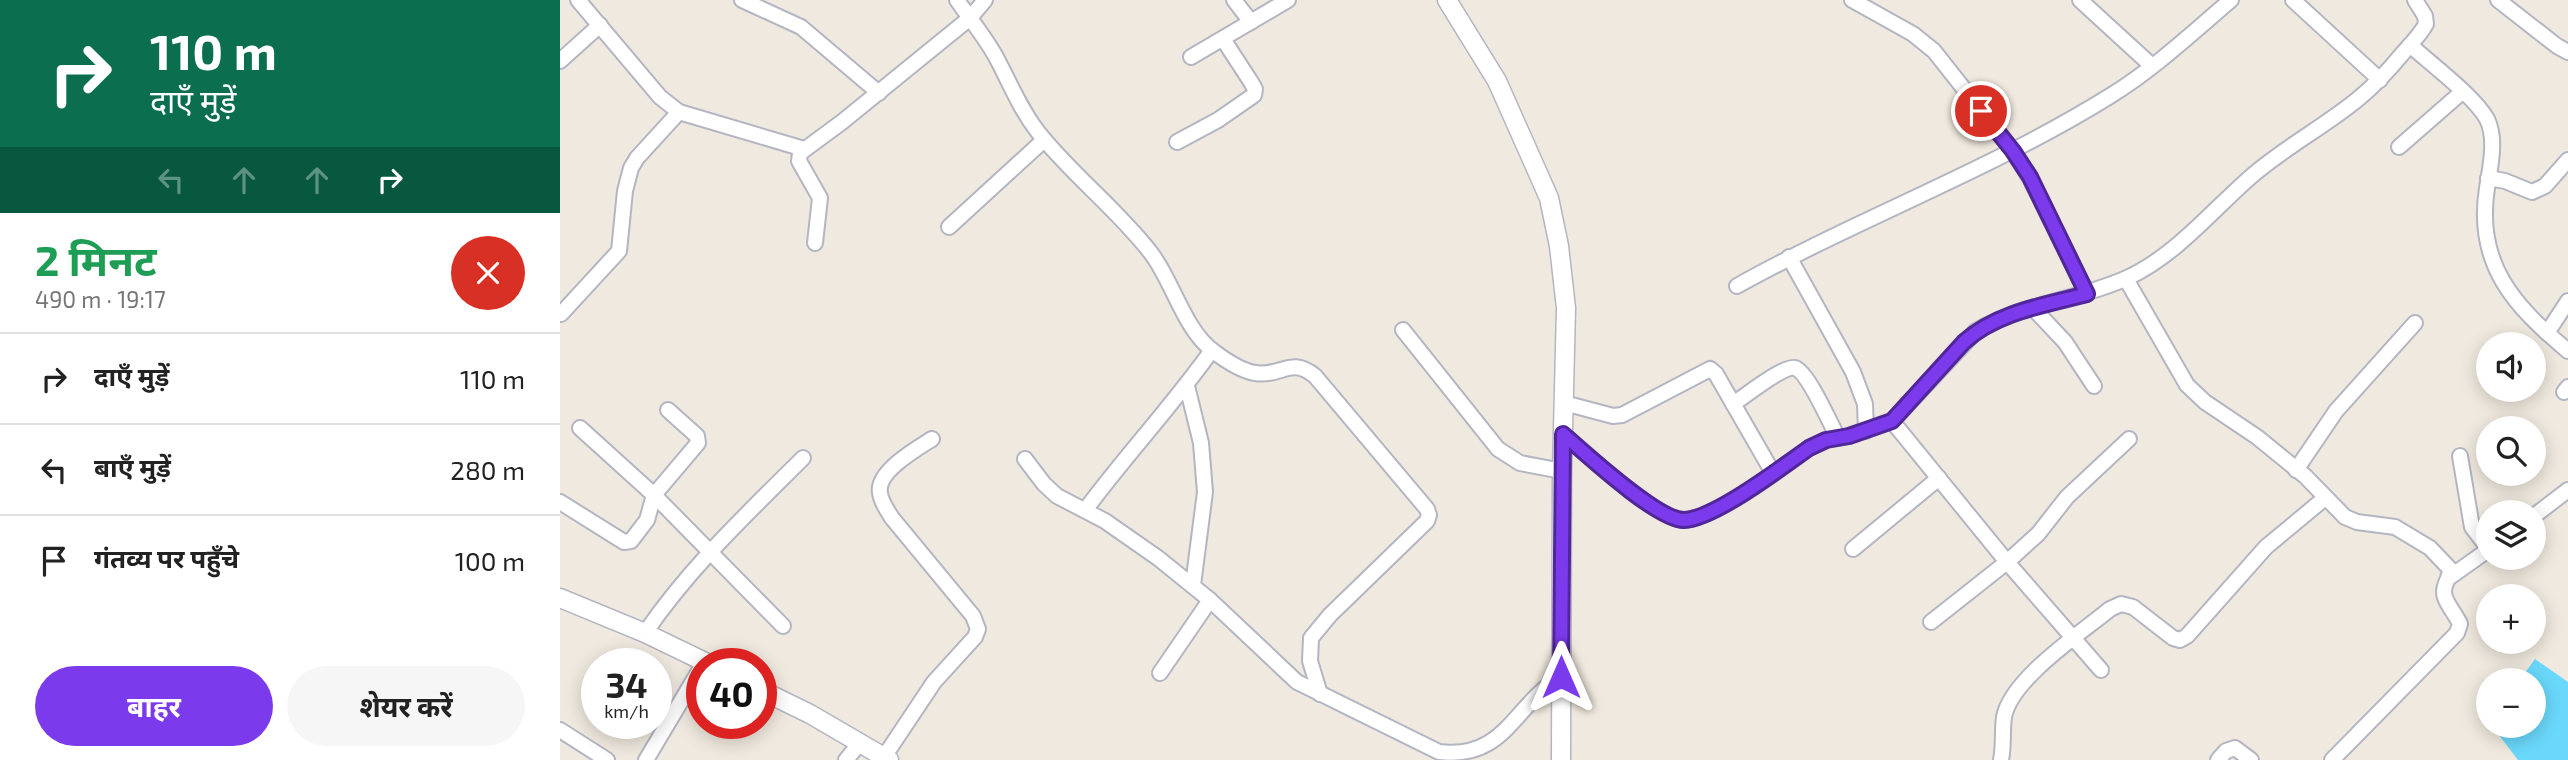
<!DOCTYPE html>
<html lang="hi">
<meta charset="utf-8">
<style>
body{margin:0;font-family:"Exo 2","Noto Sans Devanagari",sans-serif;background:#f6f6f6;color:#222;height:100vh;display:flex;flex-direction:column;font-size:26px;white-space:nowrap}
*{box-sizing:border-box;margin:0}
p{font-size:23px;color:#767676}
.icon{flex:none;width:38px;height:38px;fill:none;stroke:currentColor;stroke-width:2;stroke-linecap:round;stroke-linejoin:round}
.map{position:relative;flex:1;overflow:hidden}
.sheet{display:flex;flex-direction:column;background:#fff;width:560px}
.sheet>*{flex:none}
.banner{background:#0b6e4f;color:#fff;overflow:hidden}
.tools{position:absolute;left:1916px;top:332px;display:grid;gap:14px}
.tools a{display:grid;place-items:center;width:70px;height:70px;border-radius:50%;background:#fff;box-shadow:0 4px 18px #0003;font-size:35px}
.speed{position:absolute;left:21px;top:648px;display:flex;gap:14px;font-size:35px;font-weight:700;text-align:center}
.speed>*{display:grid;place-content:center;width:91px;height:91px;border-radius:50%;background:#fff;box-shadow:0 4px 18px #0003;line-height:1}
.speed small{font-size:18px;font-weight:400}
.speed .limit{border:10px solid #d22;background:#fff;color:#111}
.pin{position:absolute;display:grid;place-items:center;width:60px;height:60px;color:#fff;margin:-30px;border:4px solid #fff;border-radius:50%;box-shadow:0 2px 7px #0007}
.me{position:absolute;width:77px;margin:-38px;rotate:0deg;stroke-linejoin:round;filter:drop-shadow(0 0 5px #0008)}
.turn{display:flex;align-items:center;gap:24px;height:147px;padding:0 35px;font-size:32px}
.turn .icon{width:91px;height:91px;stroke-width:2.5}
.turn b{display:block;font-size:49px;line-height:60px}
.lanes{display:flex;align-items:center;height:66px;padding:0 35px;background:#0003;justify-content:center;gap:35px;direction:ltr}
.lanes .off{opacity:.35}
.round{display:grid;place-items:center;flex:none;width:74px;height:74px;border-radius:37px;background:#f6f6f6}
.head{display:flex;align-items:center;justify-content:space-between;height:119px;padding:0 35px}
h1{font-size:42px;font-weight:700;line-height:52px;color:#1e9e55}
.button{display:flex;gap:14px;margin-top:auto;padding:14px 35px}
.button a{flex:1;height:80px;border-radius:42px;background:#7c3aed;color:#fff;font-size:28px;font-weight:700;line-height:80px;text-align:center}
.button a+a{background:#f6f6f6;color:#222}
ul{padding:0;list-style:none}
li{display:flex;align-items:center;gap:21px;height:91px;padding:0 35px;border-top:2px solid #e0e0e0}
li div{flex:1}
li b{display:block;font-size:26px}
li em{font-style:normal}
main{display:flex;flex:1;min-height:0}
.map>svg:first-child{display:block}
.water{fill:#6ad8fb}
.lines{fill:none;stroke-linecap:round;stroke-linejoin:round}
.minor-casing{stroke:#b3b6c2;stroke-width:18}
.tertiary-casing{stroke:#b3b6c2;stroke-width:21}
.minor{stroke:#fff;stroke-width:14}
.tertiary{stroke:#fff;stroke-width:18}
.route-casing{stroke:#51269a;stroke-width:18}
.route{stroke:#7c3aed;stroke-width:12}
</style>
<main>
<section class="sheet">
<div class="banner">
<div class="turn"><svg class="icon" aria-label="right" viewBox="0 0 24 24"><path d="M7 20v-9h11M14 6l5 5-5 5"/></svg><div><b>110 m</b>दाएँ मुड़ें</div></div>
<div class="lanes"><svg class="icon off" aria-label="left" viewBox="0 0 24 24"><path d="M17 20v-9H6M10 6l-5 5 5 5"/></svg><svg class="icon off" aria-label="ahead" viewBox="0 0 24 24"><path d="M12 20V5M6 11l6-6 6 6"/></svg><svg class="icon off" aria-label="ahead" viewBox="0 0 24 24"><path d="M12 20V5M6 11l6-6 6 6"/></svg><svg class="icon" aria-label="right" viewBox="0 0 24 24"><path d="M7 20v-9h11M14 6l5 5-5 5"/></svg></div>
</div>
<div class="head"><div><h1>2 मिनट</h1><p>490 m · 19:17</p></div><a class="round" style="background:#d93025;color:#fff"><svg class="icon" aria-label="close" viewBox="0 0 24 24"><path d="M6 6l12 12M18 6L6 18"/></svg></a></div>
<ul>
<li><svg class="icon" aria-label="right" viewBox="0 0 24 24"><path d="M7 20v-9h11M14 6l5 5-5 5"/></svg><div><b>दाएँ मुड़ें</b></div><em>110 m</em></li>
<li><svg class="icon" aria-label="left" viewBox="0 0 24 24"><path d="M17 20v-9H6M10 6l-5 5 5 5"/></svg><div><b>बाएँ मुड़ें</b></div><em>280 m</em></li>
<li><svg class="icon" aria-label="arrive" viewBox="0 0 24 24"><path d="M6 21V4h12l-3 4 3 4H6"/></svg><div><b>गंतव्य पर पहुँचे</b></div><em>100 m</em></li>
</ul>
<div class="button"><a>बाहर</a><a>शेयर करें</a></div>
</section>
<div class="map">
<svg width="2008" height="760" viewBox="0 0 2008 760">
<rect width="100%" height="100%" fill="#f0e9df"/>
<!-- water -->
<polygon class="water" points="1975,659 2008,682 2008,760 1958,760 1932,726 1974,726 1974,681 1959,681"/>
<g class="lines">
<!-- minor casing -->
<g class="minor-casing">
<g id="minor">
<polyline points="182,0 241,27 319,93"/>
<path d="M397,0C410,19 425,37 436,57C450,83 460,109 478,132C512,175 557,209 591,253C613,282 624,329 653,351C665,360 681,371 695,373C723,377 730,356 755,376L867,509L869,515L867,521L770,615L751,638L750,661L760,694"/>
<polyline points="674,0 691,22"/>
<polyline points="1292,0 1353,34 1374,51 1453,151 1470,178 1527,294"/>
<polyline points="1520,0 1592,66"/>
<polyline points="1733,0 1820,80"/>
<polyline points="1938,0 1997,46 2008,52"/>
<path d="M1850,45C1871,64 1914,96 1927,119C1937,139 1930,168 1927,188C1915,264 1954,306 2008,351"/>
<polyline points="631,57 728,0"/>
<polyline points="0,61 40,25"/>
<polyline points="119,112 244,149"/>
<polyline points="617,142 658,120 694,95 695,89 691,82 663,39"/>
<polyline points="1839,147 1902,92"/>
<polyline points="1928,178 1945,181 1972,192 1985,186 2008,160"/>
<polyline points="389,227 484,140"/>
<polyline points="255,243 260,198 239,161 240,153 282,122 410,18 425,0"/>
<polyline points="1229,257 1293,372 1305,404 1306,431"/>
<path d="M1566,279L1627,385L1645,402L1697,437L1745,476L1785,517L1797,522L1835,527L1870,548L1890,569C1890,578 1884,583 1884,592C1884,602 1896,614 1900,624L1897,633L1772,760"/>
<path d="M1177,286C1299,218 1431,170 1550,96C1594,69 1632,33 1671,0"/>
<polyline points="1473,308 1505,342 1534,386"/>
<polyline points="1,314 59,251 65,191 71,168 77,158 119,112 100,97 18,0"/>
<polyline points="843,330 938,449 960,463 1002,471"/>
<polyline points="1987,333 2008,301"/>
<polyline points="627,386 641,443 645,492 633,585"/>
<polyline points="2004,392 2008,387"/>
<polyline points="1004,403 1053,416 1062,415 1150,369 1156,374 1213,473"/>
<path d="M1173,404C1184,397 1224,365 1235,368C1248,372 1271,425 1278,438"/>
<polyline points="1332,421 1447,562 1541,670"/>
<polyline points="20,428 94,495 223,626"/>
<path d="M1003,434C1025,453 1097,520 1124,520C1154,519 1223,467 1249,448L1266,440L1289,436L1332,421L1416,331C1463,304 1518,300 1567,278C1617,255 1653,209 1694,174C1727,146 1765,126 1798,99C1815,85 1829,70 1843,53C1851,44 1860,35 1866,24L1865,16L1855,0"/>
<polyline points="1900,456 1912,527 1928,548"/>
<path d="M465,459L484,484L497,496L545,521L598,558L650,600L737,682L879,752C946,760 954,704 1001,677"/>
<polyline points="1736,470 1776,411 1855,323"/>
<polyline points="0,502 64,542 71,541 87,520 94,495 138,443 137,436 108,410"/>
<path d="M526,509C566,455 613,405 652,350"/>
<polyline points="1974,516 2008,490"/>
<polyline points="1293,549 1379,478"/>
<polyline points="1890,577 1928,550"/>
<polyline points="1371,622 1447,562 1478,534 1507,497 1569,439"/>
<path d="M85,633C130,567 187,514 243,458"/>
<polyline points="600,673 650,600"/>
<polyline points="0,730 47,760"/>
<path d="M324,757L374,682L415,637L418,629L413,616L332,518C327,510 321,502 320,493C316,472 356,449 372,439"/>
<polyline points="86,760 142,666"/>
<polyline points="286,760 299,744"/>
<path d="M1441,760C1444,745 1442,731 1444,717C1451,679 1521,633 1550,609L1561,604L1573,607L1613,638L1620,640L1627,636L1706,547L1765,498"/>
<polyline points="1658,760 1666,751 1675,748 1691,760"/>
</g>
</g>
<!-- tertiary casing -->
<g class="tertiary-casing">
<g id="tertiary">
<polyline points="887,0 937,81 989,198 999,246 1006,308 1002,471 1001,760"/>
<polyline points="0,598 85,633 147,663"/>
<polyline points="201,690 250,714 329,760"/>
</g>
</g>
<!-- minor -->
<use href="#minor" class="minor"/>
<!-- tertiary -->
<use href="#tertiary" class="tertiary"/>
</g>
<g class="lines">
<!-- route casing -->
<g class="route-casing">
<path id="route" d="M1001,677L1003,434C1025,453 1097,520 1124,520C1154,519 1222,467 1249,448L1266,440L1289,436L1332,421L1404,342C1437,312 1485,305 1527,294L1470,177L1453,151L1421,111"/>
</g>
<!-- route -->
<use href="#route" class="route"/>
</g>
</svg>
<div class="tools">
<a><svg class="icon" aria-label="sound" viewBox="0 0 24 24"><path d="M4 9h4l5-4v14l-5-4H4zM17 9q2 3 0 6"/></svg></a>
<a><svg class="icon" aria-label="search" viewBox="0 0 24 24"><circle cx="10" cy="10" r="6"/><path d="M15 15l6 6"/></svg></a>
<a><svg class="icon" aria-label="layers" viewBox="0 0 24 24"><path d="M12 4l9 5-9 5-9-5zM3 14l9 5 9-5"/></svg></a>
<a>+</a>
<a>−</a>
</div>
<div class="speed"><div>34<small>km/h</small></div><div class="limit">40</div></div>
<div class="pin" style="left:1421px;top:111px;background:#d93025"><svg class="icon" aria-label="arrive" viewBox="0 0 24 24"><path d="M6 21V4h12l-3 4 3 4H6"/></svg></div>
<svg class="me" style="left:1001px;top:677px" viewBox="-20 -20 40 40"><path d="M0-17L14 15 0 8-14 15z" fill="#7c3aed" stroke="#fff" stroke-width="4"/></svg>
</div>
</main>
